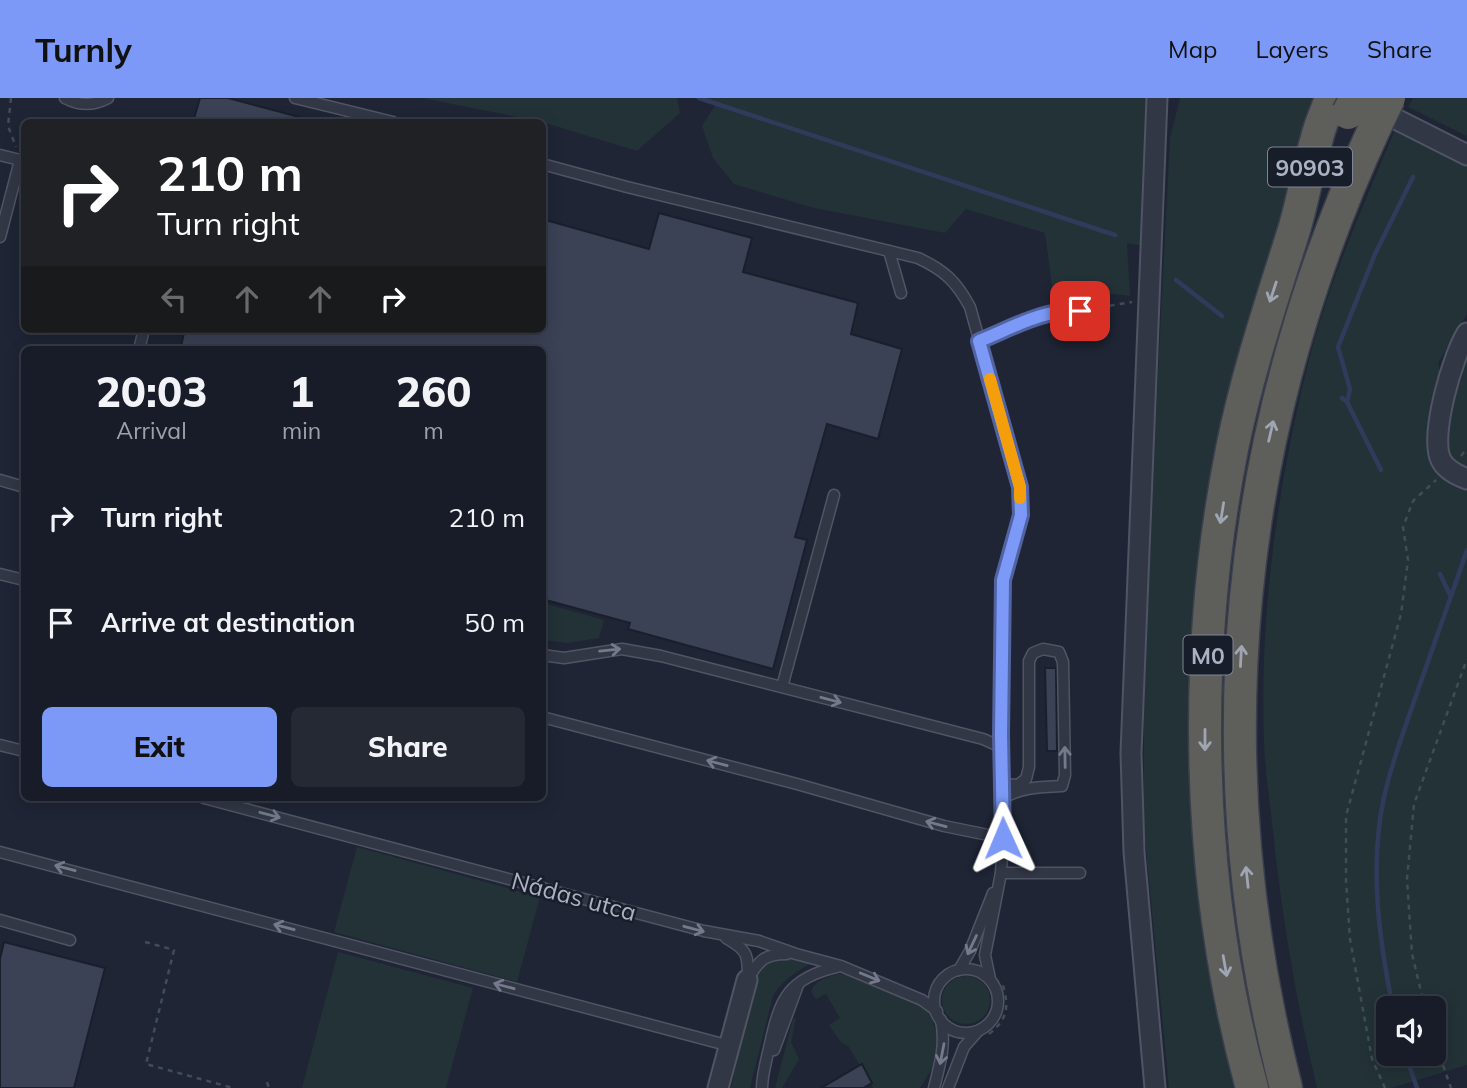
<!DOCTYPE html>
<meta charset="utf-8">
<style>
body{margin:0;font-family:Mulish,sans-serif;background:#242934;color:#f1f3f6;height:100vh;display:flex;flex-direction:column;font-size:26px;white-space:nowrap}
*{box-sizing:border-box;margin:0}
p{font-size:23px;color:#9ea1a8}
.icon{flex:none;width:38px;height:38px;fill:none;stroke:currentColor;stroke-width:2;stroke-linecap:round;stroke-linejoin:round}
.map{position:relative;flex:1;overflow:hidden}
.sheet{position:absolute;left:21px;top:248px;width:525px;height:455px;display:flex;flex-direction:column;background:#171c28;border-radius:10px;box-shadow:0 4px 18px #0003,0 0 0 2px #363a45}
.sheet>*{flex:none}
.top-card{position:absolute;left:21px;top:21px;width:525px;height:214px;border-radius:10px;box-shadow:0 4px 18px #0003,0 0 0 2px #363a45;background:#202124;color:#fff;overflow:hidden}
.fabs{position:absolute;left:1376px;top:898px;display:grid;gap:14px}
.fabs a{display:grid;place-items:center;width:70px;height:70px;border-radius:10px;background:#171c28;box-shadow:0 4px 18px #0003,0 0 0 2px #363a45;font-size:35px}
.pin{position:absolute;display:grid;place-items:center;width:60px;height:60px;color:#fff;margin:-30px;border-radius:14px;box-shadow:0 4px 10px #0006}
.me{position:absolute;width:77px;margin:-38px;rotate:359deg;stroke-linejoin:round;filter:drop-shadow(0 0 5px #0008)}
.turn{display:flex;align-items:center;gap:24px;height:147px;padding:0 21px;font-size:32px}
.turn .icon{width:91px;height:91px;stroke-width:2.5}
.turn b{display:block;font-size:49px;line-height:60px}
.lanes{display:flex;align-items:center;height:66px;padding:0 21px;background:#0003;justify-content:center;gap:35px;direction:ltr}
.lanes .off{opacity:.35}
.eta{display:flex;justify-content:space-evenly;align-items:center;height:119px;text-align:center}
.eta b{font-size:42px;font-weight:800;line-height:49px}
.primary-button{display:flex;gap:14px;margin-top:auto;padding:14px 21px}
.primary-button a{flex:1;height:80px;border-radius:10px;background:#7c99f7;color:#111;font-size:28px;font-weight:800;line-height:80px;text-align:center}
.primary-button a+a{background:#242934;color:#f1f3f6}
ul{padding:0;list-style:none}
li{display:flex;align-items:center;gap:21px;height:105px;padding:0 21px}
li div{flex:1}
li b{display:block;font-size:26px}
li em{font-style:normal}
header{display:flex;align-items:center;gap:42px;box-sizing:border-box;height:98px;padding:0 35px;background:#7c99f7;color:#111}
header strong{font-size:33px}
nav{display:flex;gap:38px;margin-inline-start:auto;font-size:24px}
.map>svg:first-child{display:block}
.green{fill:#223237;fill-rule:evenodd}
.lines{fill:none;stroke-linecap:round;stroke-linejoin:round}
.stream{stroke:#303b5b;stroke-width:4.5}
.building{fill:#3b4256;stroke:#1a1f2c;stroke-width:2}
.service-casing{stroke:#505464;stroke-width:13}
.minor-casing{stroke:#505464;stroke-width:23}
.trunk-casing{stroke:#3a3f4d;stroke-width:35}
.path{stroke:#3e4e54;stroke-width:2.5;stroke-dasharray:5 5;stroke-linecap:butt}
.service{stroke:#323746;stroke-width:10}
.minor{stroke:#323746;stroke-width:19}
.trunk{stroke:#5e5e5a;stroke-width:32}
.trunk-bridge-casing{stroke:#3a3f4d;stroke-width:35;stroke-linecap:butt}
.trunk-bridge{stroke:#5e5e5a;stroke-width:32}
.oneway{stroke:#a0a5b3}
.oneway2{stroke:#757a8b}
.route-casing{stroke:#5163a1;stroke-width:18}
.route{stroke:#7c99f7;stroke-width:12}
.slow{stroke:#f59e0b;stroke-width:12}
.labels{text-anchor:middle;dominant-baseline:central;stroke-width:5;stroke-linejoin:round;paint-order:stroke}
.shield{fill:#181d2a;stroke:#808595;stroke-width:2}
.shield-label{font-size:23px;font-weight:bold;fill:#acb1c3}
.street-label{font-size:24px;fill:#acb1c3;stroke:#181d2a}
</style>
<header>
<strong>Turnly</strong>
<nav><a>Map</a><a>Layers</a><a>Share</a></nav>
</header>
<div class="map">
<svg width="1467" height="990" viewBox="0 0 1467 990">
<rect width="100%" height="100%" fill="#1f2535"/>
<!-- green -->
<g class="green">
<polygon points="422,0 677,0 680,15 637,53 542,24"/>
<polygon points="699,0 1148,0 1144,148 1127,145 1130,198 1052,188 1045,135 966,111 945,135 814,110 734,86 713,60 702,28 716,6"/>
<polygon points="1180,0 1322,0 1201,456 1238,990 1169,990 1144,731 1144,612 1156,314 1170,40"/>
<polygon points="1413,0 1467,0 1467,38 1408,9"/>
<path d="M1399,27L1467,60V216L1438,265L1441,279L1458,291L1467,262V967L1391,990H1317C1296,902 1281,814 1272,724C1269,698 1265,671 1264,645C1259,514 1279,374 1313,247C1333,174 1365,104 1394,34ZM1388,910H1433V956H1388Z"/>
<polygon points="543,505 604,522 599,540 568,545 543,542"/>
<polygon points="357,749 540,799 517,884 334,834"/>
<polygon points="338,854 473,890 446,990 302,990"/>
<path d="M782,860L813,864C796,874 783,881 773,898L750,990H731L756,877L771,862Z"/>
<path d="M838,876L853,877L918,906L929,914L938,938L933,969L920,990H873L849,949L840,943L829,927L840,920L826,896L816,901L811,894C815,882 826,880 838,876Z"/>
<circle cx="966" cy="902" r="24"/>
<polygon points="796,920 791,944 799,961 782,990 775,990 793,921"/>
</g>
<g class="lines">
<!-- stream -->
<g class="stream">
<polyline points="699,0 1115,137"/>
<polyline points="1176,182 1222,218"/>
<polyline points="1342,300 1347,304 1381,372"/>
<polyline points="1347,304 1350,291 1338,249 1375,156 1413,79"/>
<polyline points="1440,476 1450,497"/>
<path d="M1393,910C1379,842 1369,768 1384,699C1392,663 1406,627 1418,592C1434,546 1451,499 1467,452"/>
<polyline points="1405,956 1417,990"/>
</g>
</g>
<!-- building -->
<g class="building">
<polygon points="200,0 228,0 303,20 303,24 193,24"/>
<polygon points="659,115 752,140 743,174 858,205 851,236 902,251 878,341 827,326 795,439 807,442 773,571 628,531 630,525 542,501 542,252 180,252 185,231 542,231 542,121 649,151"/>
<polygon points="1045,570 1056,570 1057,653 1047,653"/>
<polygon points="4,844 105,870 74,990 0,990 0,861"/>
<polygon points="862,966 872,985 863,990 821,990"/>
</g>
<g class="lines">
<!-- service casing -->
<g class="service-casing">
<g id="service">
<path d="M65,0C80,8 93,8 108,0"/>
<polyline points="295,0 393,24"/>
<polyline points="0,57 24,63"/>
<path d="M542,66L627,89L918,160C944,172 956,183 970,209L1020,389L1021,417L1003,482V740L1001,775L985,857L990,881"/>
<polyline points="0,139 20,62"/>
<polyline points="889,153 901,195"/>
<path d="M980,243C1014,229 1042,211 1080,213"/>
<polyline points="139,252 144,231"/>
<polyline points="0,382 24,389"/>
<polyline points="0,476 24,482"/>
<polyline points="542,557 564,560 622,551 661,558 983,641 1001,649"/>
<polyline points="782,589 834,397"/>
<polyline points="542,619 797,686 944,728 1003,740"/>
<polyline points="0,647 24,653"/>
<path d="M1002,686L1018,687L1026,681L1029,669V563L1033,555L1043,551L1059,554L1063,564L1065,677L1062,688C1041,689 1020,689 1002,701"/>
<polyline points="204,700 704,833 759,843 796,856 841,868 922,902 937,913"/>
<polyline points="0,754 730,948"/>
<polyline points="1001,775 1080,775"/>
<polyline points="0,822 70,842"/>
<path d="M726,840C748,852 748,857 748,881"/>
<circle cx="966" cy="903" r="32"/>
<polyline points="959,872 970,853 993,795"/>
<path d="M747,882C759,863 763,856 787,856"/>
<polyline points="774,952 798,887"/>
<path d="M762,990C762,976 767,960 770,946C780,900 789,880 837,869"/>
<path d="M934,990C940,966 946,947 941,922"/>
<polyline points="948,990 964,949 978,933"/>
</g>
</g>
<!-- minor casing -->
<g class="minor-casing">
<g id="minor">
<polyline points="1374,10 1467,57"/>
<path d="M1467,235C1453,257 1429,338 1441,362C1446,372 1457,377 1467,381"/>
<polyline points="718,990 747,882"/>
<polyline points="1155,990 1134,754 1131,655 1157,0"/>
</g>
</g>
<!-- trunk casing -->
<g class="trunk-casing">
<g id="trunk">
<path d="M1252,990C1196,787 1191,558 1232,351C1247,276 1271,205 1294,132C1303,102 1308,70 1317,40C1320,26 1327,13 1331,0"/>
<path d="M1286,990C1202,661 1233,335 1376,27"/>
</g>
</g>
<!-- path -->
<g class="path">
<polyline points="11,0 8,28 16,49"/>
<polyline points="1090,211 1132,204"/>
<polyline points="1461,358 1467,350"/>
<polyline points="145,844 174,852 146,966 233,990"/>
<polyline points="1425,910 1412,856 1407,781 1414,706 1467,561"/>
<path d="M989,936C1009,920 1009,908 1002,884"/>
<polyline points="1433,939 1451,990"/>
<polyline points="267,984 269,990"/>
<polyline points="1385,990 1372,961 1350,841 1346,783 1346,718 1401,516 1408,462 1403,429 1413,403 1436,382"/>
</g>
<!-- service -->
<use href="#service" class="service"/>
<!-- minor -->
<use href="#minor" class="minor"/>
<!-- trunk -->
<use href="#trunk" class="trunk"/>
<!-- trunk-bridge casing -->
<g class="trunk-bridge-casing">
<g id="trunk-bridge">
<polyline points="1348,15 1356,0"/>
<polyline points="1376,27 1389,0"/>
</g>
</g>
<!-- trunk-bridge -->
<use href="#trunk-bridge" class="trunk-bridge"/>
</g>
<!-- one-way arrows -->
<defs><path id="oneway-shaft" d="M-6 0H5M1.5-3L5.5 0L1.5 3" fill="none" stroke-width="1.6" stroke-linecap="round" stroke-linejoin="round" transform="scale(1.75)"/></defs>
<g class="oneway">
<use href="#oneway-shaft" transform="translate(1273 194) rotate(108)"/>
<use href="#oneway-shaft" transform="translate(1271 333) rotate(-77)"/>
<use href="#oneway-shaft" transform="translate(1222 415) rotate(99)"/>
<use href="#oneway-shaft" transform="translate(1241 558) rotate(-87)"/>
<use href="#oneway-shaft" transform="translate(1205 642) rotate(90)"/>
<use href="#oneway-shaft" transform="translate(1247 779) rotate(-96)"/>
<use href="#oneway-shaft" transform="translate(1225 868) rotate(80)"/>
</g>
<g class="oneway2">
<use href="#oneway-shaft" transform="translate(610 552) rotate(-6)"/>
<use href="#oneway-shaft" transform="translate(831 602) rotate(15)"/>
<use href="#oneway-shaft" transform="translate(1065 659) rotate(-91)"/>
<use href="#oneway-shaft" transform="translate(717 665) rotate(-165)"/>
<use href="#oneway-shaft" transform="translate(270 717) rotate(15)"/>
<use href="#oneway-shaft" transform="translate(936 726) rotate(-165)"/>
<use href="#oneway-shaft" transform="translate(65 770) rotate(-165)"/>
<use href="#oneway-shaft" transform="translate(284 829) rotate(-165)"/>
<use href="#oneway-shaft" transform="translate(694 831) rotate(15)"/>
<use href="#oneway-shaft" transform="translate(972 847) rotate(115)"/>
<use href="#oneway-shaft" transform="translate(870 879) rotate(22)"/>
<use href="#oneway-shaft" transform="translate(504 888) rotate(-165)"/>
<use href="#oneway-shaft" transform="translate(942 956) rotate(101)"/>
</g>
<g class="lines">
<!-- route casing -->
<g class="route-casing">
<path id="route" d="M1003,740L1001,637L1003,482L1021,417L1020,389L979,243C1014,229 1043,211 1080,213"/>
</g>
<!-- route -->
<use href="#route" class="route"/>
<!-- slow -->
<polyline class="slow" points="990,281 1020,389 1020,400"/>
</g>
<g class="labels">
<!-- shield labels -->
<g class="shield">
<rect x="1268" y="49.5" width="84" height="39" rx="5"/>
<rect x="1183.5" y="537.5" width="49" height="39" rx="5"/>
</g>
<g class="shield-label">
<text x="1310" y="69">90903</text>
<text x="1208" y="557">M0</text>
</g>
<!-- street labels -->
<g class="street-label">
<text transform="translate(574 798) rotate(15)">Nádas utca</text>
</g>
</g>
</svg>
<div class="fabs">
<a><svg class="icon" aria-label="sound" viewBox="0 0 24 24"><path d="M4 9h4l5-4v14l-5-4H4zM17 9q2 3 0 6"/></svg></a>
</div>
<div class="pin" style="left:1080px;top:213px;background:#d93025"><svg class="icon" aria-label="arrive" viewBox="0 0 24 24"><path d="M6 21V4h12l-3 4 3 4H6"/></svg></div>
<svg class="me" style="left:1003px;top:740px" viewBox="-20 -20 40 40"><path d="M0-17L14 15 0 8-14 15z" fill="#7c99f7" stroke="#fff" stroke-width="4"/></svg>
<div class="top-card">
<div class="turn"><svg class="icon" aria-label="right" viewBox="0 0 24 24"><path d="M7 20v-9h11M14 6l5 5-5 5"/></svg><div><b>210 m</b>Turn right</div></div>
<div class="lanes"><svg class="icon off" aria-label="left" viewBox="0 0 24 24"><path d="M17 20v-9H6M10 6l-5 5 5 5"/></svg><svg class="icon off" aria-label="ahead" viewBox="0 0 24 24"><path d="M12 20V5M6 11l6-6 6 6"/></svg><svg class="icon off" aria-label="ahead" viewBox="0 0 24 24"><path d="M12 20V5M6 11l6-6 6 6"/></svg><svg class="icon" aria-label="right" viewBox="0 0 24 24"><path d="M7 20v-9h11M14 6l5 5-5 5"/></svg></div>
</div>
<section class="sheet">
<div class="eta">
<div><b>20:03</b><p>Arrival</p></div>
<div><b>1</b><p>min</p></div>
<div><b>260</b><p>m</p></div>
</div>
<ul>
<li><svg class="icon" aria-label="right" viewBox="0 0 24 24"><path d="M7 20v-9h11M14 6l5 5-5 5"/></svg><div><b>Turn right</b></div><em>210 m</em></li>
<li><svg class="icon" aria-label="arrive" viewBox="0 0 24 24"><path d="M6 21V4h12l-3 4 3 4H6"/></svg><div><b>Arrive at destination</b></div><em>50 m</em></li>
</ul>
<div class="primary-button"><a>Exit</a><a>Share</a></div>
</section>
</div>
